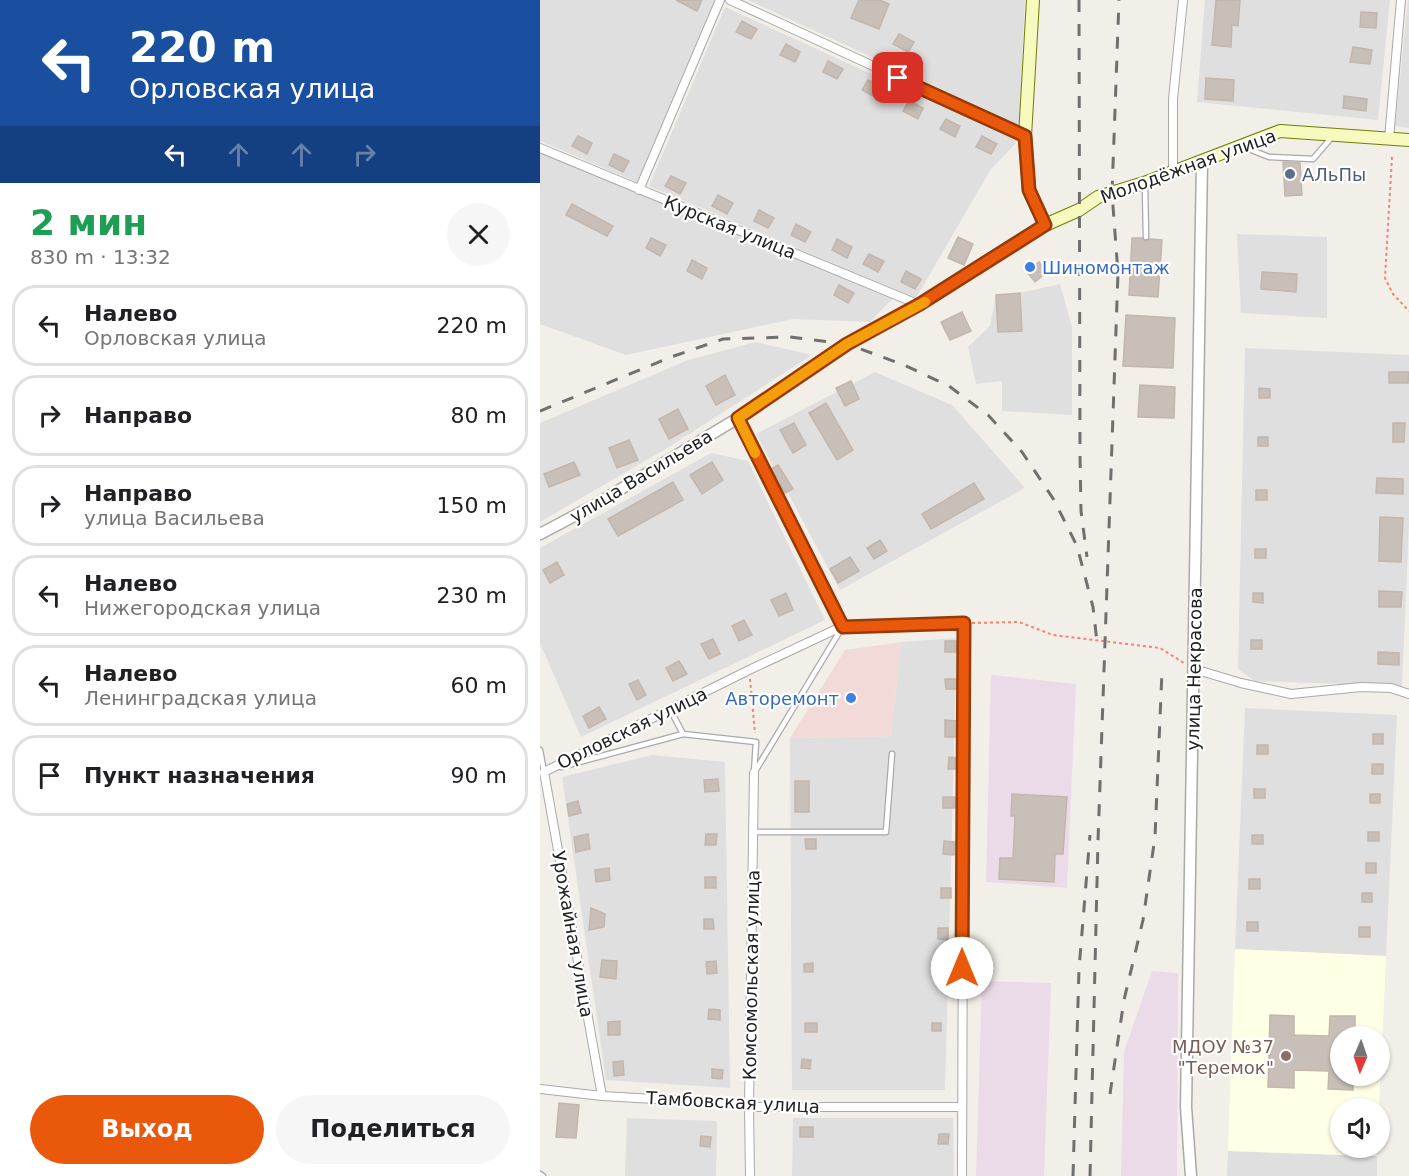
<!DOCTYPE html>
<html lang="ru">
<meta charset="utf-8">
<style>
body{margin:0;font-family:"DejaVu Sans",sans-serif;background:#f6f6f6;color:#202124;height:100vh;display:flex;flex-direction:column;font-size:22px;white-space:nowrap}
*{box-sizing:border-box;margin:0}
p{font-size:20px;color:#757577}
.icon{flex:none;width:33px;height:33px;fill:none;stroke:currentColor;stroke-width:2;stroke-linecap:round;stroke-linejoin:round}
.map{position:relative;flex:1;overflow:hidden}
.sheet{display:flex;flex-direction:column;background:#fff;width:540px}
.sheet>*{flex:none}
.hud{background:#1a4fa0;color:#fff;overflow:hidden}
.needle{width:39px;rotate:182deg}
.controls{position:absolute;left:790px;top:1026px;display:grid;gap:12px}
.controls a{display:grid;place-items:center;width:60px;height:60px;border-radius:50%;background:#fff;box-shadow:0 2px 4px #0004;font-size:30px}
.pin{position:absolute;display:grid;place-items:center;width:51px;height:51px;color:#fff;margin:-26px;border-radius:12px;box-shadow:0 3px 9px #0006}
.me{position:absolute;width:66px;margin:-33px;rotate:0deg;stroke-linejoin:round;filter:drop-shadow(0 0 4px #0008)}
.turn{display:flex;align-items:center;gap:21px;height:126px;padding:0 30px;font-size:27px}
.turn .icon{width:78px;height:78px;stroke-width:2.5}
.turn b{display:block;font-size:42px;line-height:51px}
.lanes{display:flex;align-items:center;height:57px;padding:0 30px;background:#0003;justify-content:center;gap:30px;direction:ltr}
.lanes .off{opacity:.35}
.round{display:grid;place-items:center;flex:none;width:63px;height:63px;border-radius:32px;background:#f6f6f6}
.overview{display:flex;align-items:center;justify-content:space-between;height:102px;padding:0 30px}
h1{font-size:36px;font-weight:800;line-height:45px;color:#1e9e55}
.primary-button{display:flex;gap:12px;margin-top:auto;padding:12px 30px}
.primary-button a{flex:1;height:69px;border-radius:36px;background:#ea580c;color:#fff;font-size:24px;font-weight:800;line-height:69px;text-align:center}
.primary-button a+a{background:#f6f6f6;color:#202124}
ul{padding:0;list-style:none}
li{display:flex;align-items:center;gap:18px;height:81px;margin:0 12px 9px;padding:0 18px;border:3px solid #e0e0e0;border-radius:24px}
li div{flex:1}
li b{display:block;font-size:22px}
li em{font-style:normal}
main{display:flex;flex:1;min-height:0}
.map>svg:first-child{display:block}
.residential{fill:#e0dfdf}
.commercial{fill:#f2dad9}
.industrial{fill:#ebdbe8}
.education{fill:#ffffe5;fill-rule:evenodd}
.building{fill:#c7bfb8;stroke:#c4b6ab;stroke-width:1.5}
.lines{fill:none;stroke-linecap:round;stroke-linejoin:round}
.service-casing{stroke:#a9a9a9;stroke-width:7}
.minor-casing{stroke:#a9a9a9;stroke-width:10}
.tertiary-casing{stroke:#a9a9a9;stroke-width:13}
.secondary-casing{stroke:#707d05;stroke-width:14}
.path{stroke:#fa8072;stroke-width:2;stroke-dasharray:3 3;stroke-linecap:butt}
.service{stroke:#fff;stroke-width:4.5}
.minor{stroke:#fff;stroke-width:8}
.tertiary{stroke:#fff;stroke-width:10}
.secondary{stroke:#f7fabf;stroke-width:12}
.rail{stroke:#707070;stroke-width:3;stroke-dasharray:12 12;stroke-linecap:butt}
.route-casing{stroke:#983908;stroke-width:15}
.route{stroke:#ea580c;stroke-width:10}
.slow{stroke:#f59e0b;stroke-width:10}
.service-dot{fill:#5c6f8a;stroke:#fff;stroke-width:2}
.shop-dot{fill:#3f7fe0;stroke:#fff;stroke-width:2}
.education-dot{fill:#8d6e63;stroke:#fff;stroke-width:2}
.labels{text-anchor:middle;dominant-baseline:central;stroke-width:4.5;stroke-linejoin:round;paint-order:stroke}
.street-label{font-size:18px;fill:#222;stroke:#fff}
.service-label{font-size:18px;fill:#4e5e75;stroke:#fff;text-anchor:start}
.shop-label{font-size:18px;fill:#366cbe;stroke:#fff;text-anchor:start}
.education-label{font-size:18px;fill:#785e54;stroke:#fff;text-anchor:end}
</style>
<main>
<section class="sheet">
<div class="hud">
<div class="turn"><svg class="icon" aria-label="left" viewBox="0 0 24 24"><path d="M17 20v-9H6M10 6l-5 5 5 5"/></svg><div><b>220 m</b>Орловская улица</div></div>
<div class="lanes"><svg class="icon" aria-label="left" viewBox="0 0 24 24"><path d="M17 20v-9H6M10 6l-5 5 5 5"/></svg><svg class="icon off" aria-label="ahead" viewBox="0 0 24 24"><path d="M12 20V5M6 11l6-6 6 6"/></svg><svg class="icon off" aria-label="ahead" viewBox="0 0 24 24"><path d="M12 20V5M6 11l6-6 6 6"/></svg><svg class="icon off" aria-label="right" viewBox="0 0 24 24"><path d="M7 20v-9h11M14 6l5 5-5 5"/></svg></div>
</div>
<div class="overview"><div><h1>2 мин</h1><p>830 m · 13:32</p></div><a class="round"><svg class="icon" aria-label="close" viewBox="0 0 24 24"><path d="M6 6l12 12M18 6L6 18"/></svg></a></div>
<ul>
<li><svg class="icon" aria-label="left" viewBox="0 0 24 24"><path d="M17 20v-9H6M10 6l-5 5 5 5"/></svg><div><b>Налево</b><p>Орловская улица</p></div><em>220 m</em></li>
<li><svg class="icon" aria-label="right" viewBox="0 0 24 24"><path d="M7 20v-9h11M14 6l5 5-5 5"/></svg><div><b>Направо</b></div><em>80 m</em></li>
<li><svg class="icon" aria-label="right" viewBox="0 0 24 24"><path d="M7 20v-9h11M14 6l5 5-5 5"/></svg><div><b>Направо</b><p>улица Васильева</p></div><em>150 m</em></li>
<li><svg class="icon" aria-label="left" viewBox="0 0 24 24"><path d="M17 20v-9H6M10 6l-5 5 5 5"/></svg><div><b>Налево</b><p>Нижегородская улица</p></div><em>230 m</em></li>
<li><svg class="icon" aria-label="left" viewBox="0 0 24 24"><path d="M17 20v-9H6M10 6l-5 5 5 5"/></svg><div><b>Налево</b><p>Ленинградская улица</p></div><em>60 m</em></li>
<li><svg class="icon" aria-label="arrive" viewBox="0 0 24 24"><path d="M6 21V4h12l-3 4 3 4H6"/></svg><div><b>Пункт назначения</b></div><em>90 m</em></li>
</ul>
<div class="primary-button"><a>Выход</a><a>Поделиться</a></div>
</section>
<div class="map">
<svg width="869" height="1176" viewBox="0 0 869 1176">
<rect width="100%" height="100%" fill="#f2efe9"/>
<!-- residential -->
<g class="residential">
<polygon points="0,0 175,0 97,182 0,141"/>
<polygon points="208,0 485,0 479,125"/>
<polygon points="665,0 850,0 838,120 657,102"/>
<polygon points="868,0 869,0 869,128 855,126"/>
<polygon points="185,7 478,141 451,169 376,298 109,186"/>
<polygon points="0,152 353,298 330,322 253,319 86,355 0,324"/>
<polygon points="697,234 787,237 787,318 701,313"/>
<polygon points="520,284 532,327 532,415 462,411 462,381 436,384 428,347 450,326 456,295 480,293"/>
<polygon points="216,342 272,355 129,447 0,522 0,423 148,360"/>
<polygon points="705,348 869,355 869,523 862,686 715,681 698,669"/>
<polygon points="335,372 412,405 485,488 300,590 216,434"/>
<polygon points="171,453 208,461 285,620 41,737 0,643 0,548"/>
<polygon points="417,638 405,1090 252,1090 250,738 351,736 361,642"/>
<polygon points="705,708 857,715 846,956 695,949"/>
<polygon points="112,755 185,762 190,1088 66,1080 22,777"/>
<polygon points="87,1118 177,1121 176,1176 85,1176"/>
<polygon points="253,1118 413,1118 414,1176 252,1176"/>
<polygon points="688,1151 837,1156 837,1176 687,1176"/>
</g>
<!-- commercial -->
<polygon class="commercial" points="361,642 351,736 250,738 305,650"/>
<!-- industrial -->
<g class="industrial">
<polygon points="451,675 536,684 527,888 446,882"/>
<polygon points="612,971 638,973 637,1176 581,1176 584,1052"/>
<polygon points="442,981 511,983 504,1176 436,1176"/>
</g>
<!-- education -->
<path class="education" d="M695,949L846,956L839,1108H801V1148H838L837,1156L688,1151ZM801,1036H840V1076H801Z"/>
<!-- building -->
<g class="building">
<polygon points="136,0 162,0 157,11"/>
<polygon points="319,0 340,0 349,4 339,29 311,18"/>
<polygon points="676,0 700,0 698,26 692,25 691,47 672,45"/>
<polygon points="821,12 837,13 836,28 820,27"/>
<polygon points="202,21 217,29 211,39 196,32"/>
<polygon points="359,34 374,42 368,52 353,44"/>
<polygon points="246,44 260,52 255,62 240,55"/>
<polygon points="813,47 832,50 830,64 810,62"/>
<polygon points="288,61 303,69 297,79 283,72"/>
<polygon points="666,78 694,80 693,101 665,99"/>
<polygon points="328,80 343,87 337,98 322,90"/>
<polygon points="804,96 827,99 826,111 803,108"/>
<polygon points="369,101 383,108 378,119 363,111"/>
<polygon points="406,119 420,126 415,137 400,129"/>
<polygon points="38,136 52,143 47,154 32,146"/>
<polygon points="442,136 457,144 451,154 436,147"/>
<polygon points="74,154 89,161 83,172 69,165"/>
<polygon points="743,162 760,163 762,195 745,196"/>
<polygon points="131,176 146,183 140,194 125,186"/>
<polygon points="178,195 193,203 187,214 172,206"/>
<polygon points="32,204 73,226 67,236 26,215"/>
<polygon points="219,210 234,218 228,228 214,221"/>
<polygon points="256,224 271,232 265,242 251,235"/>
<polygon points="418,237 433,244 424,265 408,258"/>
<polygon points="111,238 126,245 120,256 106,248"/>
<polygon points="592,238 602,238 606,241 610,239 622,240 618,297 589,295"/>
<polygon points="297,239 312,247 307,258 292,250"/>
<polygon points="329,254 344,261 338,272 323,264"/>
<polygon points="152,260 167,268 162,279 147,271"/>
<polygon points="499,262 507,272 495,282 487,272"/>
<polygon points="366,271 381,279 375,289 361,282"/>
<polygon points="722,272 757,274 756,292 721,289"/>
<polygon points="299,285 314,293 308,303 294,295"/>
<polygon points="480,293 482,331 458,332 456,295"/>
<polygon points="422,312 431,331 410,340 401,322"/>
<polygon points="586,315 635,318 633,368 583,366"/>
<polygon points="849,372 869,372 868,383 849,383"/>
<polygon points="185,375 195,395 176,405 166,386"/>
<polygon points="311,381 319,399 305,406 296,388"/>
<polygon points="600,385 635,387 634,418 598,417"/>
<polygon points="719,388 730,389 730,398 719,398"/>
<polygon points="286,403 313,450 297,460 269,413"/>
<polygon points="138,409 148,429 129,439 119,419"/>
<polygon points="254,423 266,445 253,453 240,430"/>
<polygon points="853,423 865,423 864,442 853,442"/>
<rect x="718" y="437" width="10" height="9"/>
<polygon points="89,440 98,460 77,468 69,448"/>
<polygon points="34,462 40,475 9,487 4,474"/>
<polygon points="172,462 183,480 162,494 150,475"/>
<polygon points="238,465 253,489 245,493 231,469"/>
<polygon points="837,478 863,479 863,494 836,493"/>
<polygon points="133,482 143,500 78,536 68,519"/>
<polygon points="434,483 444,499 391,529 382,514"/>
<rect x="716" y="490" width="11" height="10"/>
<polygon points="840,517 863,518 861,562 839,561"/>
<polygon points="340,540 347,551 334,559 327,548"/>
<rect x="715" y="549" width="11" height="9"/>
<polygon points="310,557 319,571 298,583 290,569"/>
<polygon points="17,562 24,575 10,583 3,570"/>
<polygon points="839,591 862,592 861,607 839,607"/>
<polygon points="246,593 253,610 239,616 231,600"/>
<polygon points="713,593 723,593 723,603 713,602"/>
<polygon points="204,620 212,635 199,641 192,626"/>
<polygon points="173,639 180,654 169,659 161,644"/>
<rect x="711" y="640" width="11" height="9"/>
<rect x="405" y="641" width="11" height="11"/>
<polygon points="838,652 859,653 859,665 838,664"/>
<polygon points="139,661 147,674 133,681 126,668"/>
<polygon points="405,679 417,679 417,689 406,689"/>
<polygon points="98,680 106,695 97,700 89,684"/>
<polygon points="59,707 66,719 49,728 43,716"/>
<polygon points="405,720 417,721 417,737 405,737"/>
<rect x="833" y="734" width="10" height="10"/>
<rect x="717" y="745" width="11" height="9"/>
<polygon points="409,757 417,758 417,769 408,769"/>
<rect x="832" y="764" width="11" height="10"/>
<polygon points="178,779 179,791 165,792 164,780"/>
<rect x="255" y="781" width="14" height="31"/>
<rect x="714" y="789" width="11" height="9"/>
<polygon points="472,794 527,797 523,854 515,854 514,882 459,879 460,858 473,858 475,816 471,816"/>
<rect x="830" y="794" width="10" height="9"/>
<rect x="403" y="797" width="12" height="11"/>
<polygon points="38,801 41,813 29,816 27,804"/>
<rect x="828" y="832" width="11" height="9"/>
<polygon points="48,834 50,849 36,852 34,837"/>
<polygon points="166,834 177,834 176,845 165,845"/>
<rect x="712" y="835" width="11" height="9"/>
<polygon points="265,839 276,839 276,849 266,849"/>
<polygon points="404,841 415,842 414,855 403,854"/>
<rect x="826" y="863" width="10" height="10"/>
<polygon points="69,868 70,880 56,882 55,870"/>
<rect x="165" y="877" width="11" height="11"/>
<rect x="709" y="879" width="11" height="10"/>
<rect x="401" y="888" width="10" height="10"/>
<rect x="822" y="893" width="10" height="9"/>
<polygon points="51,908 65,914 64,927 49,930"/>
<polygon points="164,919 173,919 174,929 164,929"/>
<rect x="707" y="922" width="11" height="9"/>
<rect x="819" y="927" width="11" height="10"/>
<polygon points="398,928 408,928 408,940 398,939"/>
<polygon points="62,960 77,961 76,979 60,977"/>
<polygon points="176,961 177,973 167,974 166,962"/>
<polygon points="273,963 273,972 264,972 264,964"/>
<polygon points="397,978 406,978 405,987 397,986"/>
<polygon points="169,1009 180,1010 180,1020 168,1019"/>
<polygon points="730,1015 754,1016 754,1035 789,1036 790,1016 815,1016 815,1036 801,1036 801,1076 813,1076 813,1090 788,1089 789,1071 754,1070 754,1088 728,1087"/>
<polygon points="80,1021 80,1035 68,1035 68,1022"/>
<rect x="265" y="1023" width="12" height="9"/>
<rect x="392" y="1023" width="9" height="8"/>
<polygon points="262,1059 271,1060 270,1069 261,1068"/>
<polygon points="83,1061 84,1075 74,1076 73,1062"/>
<polygon points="172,1069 183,1070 182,1079 172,1078"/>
<polygon points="19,1103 39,1105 36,1138 16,1137"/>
<rect x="260" y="1127" width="13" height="10"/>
<polygon points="399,1134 409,1134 408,1144 398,1144"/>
<polygon points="161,1136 171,1137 170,1147 160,1146"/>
</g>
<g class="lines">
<!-- service casing -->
<g class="service-casing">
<g id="service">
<polyline points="704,147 729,157 773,159 792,137"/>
<polyline points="605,186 606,237"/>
<polyline points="130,709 143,734"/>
<polyline points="0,750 4,772"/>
<polyline points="21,767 143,734 216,742 214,773 303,626 198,418"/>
<polyline points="213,832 346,832 352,754"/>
<polyline points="0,1174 3,1176"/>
</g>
</g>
<!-- minor casing -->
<g class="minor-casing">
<g id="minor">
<polyline points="190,0 485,136"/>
<polyline points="849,139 861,0"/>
<polyline points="0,148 380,305"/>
<polyline points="633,172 633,99 643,0"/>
<polyline points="99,190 180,0"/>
<polyline points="654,669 701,683 751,694 821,687 851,688 869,694"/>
<polyline points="0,1089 62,1096 185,1103 209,1107 422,1107"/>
<polyline points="62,1096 4,772 209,670 303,626 424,623 422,1176"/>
<polyline points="210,1176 209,1107 214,773"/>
</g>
</g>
<!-- tertiary casing -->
<g class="tertiary-casing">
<g id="tertiary">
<polyline points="0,534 53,506 198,418 307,344 380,305 505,225"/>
<polyline points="651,1176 646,1107 662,161"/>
</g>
</g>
<!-- secondary casing -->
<g class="secondary-casing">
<polyline id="secondary" points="493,0 485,136 489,190 505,225 539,210 558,197 604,183 740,131 869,140"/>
</g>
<!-- path -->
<g class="path">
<polyline points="852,157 845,278 853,294 869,311"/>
<polyline points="432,623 479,622 513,635 620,648 644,663"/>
<polyline points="210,679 215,733"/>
</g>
<!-- service -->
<use href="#service" class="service"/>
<!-- minor -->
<use href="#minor" class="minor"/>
<!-- tertiary -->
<use href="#tertiary" class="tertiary"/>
<!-- secondary -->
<use href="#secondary" class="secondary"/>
<!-- rail -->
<g class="rail">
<polyline points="539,0 540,455 541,511 547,557"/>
<polyline points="0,411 131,357 183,339 250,337 307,344 364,365 409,386 449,416 482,452 514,500 537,546 553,607 557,642"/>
<polyline points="570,1094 584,1000 603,920 615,837 622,671"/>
<polyline points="533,1176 539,969 550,835"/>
<polyline points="550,1176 558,841 578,273 572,193 579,0"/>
</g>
</g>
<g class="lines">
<!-- route casing -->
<g class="route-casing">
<polyline id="route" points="358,78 485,136 489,190 505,225 380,304 307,344 198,418 303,627 424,623 422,968"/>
</g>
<!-- route -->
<use href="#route" class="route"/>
<!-- slow -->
<polyline class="slow" points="215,453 198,418 307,344 385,302"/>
</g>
<!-- markers -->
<circle class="service-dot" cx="750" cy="174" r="6"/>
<g class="shop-dot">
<circle cx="490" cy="267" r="6"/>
<circle cx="311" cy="698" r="6"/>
</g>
<circle class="education-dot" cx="746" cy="1056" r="6"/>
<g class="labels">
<!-- street labels -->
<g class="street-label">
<text transform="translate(648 166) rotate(-20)">Молодёжная улица</text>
<text transform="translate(190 227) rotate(22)">Курская улица</text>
<text transform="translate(101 476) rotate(-31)">улица Васильева</text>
<text transform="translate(654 669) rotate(-89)">улица Некрасова</text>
<text transform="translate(92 728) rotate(-26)">Орловская улица</text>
<text transform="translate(33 934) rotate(80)">Урожайная улица</text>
<text transform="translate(211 975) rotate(-89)">Комсомольская улица</text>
<text transform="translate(193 1102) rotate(3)">Тамбовская улица</text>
</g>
<!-- service labels -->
<g class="service-label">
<text x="762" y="174">АЛьПы</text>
</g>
<!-- shop labels -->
<g class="shop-label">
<text x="502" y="267">Шиномонтаж</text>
<text x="299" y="698" text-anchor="end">Авторемонт</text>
</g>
<!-- education labels -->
<g class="education-label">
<text x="734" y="1046">МДОУ №37<tspan x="734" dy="21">"Теремок"</tspan></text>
</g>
</g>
</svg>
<div class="controls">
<a><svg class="needle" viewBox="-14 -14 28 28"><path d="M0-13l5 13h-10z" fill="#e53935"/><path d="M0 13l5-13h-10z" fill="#757577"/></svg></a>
<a><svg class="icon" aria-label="sound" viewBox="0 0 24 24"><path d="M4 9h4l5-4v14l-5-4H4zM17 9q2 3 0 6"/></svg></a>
</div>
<div class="pin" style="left:358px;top:78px;background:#d93025"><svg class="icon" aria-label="arrive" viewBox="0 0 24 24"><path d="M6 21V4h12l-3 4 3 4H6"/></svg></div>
<svg class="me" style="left:422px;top:968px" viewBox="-20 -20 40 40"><circle r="19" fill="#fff"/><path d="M0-13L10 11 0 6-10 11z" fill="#ea580c"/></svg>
</div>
</main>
